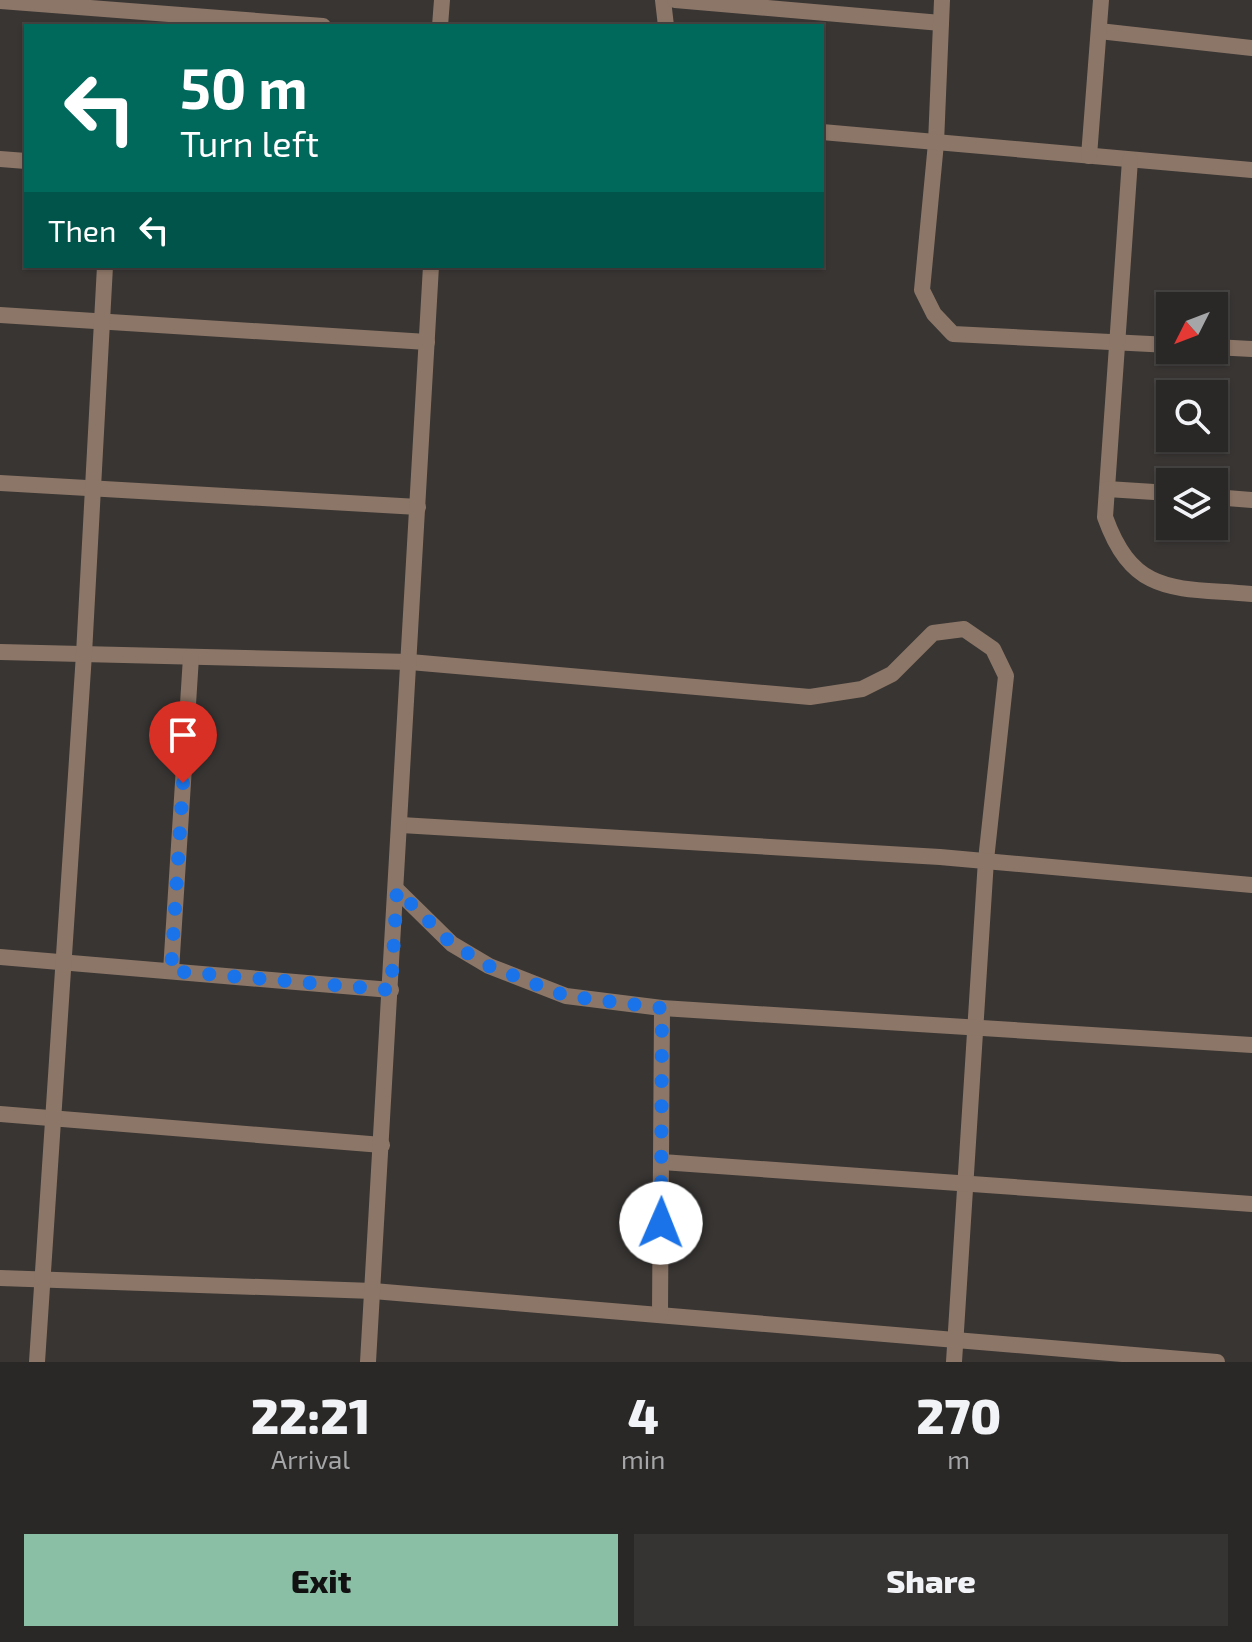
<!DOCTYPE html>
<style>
body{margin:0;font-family:"Exo 2",sans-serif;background:#363432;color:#f1f3f6;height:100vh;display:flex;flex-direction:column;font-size:30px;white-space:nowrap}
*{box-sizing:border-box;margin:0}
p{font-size:26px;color:#a5a6a7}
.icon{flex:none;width:44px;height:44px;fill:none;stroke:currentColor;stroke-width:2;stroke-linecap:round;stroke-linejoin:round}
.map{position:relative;height:1362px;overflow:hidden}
.sheet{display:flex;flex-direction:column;background:#2a2826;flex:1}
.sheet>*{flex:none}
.guide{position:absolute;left:24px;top:24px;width:800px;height:244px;border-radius:0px;box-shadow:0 2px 6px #0004,0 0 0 2px #464443;background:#00695c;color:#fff;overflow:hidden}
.needle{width:52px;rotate:228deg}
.controls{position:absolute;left:1156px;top:292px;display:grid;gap:16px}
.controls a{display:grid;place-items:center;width:72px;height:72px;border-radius:0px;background:#2a2826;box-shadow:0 2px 6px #0004,0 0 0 2px #464443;font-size:40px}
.pin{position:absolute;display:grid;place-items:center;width:68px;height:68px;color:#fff;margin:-82px -34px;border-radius:50% 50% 50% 0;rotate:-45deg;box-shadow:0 0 8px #0007}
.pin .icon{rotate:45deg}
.me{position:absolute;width:88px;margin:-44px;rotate:1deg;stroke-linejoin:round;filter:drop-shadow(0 0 6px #0008)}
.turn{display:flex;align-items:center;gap:28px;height:168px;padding:0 24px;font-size:36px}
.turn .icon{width:104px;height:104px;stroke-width:2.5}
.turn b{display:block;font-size:56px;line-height:68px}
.then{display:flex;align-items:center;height:76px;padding:0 24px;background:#0003;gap:16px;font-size:30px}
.eta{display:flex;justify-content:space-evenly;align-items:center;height:136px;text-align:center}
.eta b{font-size:48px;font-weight:800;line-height:56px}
.cta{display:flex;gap:16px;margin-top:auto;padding:16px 24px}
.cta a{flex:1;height:92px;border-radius:0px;background:#8abfa5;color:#111;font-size:32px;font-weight:800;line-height:92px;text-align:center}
.cta a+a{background:#363432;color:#f1f3f6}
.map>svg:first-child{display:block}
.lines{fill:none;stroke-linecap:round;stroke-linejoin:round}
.minor{stroke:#8c7667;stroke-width:16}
.tertiary{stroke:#8c7667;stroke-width:16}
.route{stroke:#1a73e8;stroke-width:14;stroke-dasharray:0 25.2}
</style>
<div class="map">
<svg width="1252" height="1362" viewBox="0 0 1252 1362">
<rect width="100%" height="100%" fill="#383533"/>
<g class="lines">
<!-- minor -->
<g class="minor">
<polyline points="663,0 666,26"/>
<polyline points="675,0 941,23"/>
<polyline points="942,0 936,143 922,290 934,314 953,334 1170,345"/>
<polyline points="0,1 323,26"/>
<polyline points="1099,31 1252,48"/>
<polyline points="822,132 1252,170"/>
<polyline points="1089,156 1101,0"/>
<polyline points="0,159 26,161"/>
<path d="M1130,160L1105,517C1134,598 1177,587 1252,594"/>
<polyline points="0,315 427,342"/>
<polyline points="1214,347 1252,349"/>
<polyline points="0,483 418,507"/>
<polyline points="1107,489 1170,493"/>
<polyline points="1214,497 1252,500"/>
<polyline points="0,652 410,662 810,697 862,689 892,674 933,633 964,629 993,649 1006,676 986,860 954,1362"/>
<polyline points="401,825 940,857 1252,885"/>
<polyline points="397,890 452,944 489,966 566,996 662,1008 1252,1045"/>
<polyline points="0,957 391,990"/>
<polyline points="171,971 191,657"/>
<polyline points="0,1114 382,1145"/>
<polyline points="662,1162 1252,1204"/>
<polyline points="0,1278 373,1291 1217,1362"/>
<polyline points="660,1314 662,1008"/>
<polyline points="37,1362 84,654 105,266"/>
</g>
<!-- tertiary -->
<g class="tertiary">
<polyline points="440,26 442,0"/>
<polyline points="368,1362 431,266"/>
</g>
</g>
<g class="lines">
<!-- route -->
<polyline class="route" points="183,783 171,971 391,990 397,890 452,944 489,966 566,996 662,1008 661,1223"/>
</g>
</svg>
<div class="controls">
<a><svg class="needle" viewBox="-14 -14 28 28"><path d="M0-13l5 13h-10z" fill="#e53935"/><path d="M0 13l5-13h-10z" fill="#a5a6a7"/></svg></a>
<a><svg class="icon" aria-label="search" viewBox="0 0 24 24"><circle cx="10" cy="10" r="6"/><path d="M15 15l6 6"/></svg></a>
<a><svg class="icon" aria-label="layers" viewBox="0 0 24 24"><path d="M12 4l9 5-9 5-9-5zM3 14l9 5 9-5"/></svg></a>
</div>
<div class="pin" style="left:183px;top:783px;background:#d93025"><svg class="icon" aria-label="arrive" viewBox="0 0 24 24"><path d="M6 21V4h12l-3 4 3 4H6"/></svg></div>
<svg class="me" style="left:661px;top:1223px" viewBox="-20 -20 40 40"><circle r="19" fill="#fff"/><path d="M0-13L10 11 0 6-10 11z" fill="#1a73e8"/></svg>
<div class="guide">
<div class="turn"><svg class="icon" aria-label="left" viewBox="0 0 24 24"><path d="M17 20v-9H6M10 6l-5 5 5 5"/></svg><div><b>50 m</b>Turn left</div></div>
<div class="then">Then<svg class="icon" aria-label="left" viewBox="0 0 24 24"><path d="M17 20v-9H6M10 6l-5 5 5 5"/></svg></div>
</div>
</div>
<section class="sheet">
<div class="eta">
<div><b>22:21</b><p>Arrival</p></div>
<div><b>4</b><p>min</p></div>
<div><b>270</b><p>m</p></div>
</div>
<div class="cta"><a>Exit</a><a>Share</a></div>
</section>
